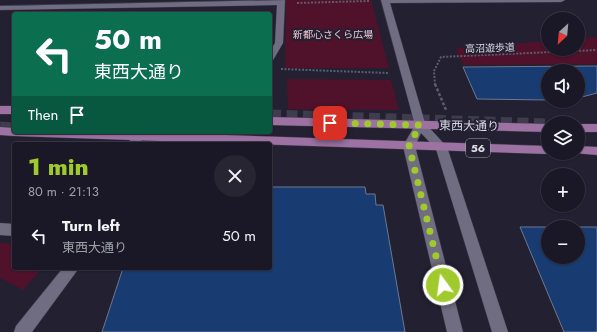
<!DOCTYPE html>
<meta charset="utf-8">
<style>
body{margin:0;font-family:Jost,"Noto Sans JP",sans-serif;background:#272532;color:#f1f3f6;height:100vh;display:flex;flex-direction:column;font-size:15px;white-space:nowrap}
*{box-sizing:border-box;margin:0}
p{font-size:13px;color:#9fa0a7}
.icon{flex:none;width:22px;height:22px;fill:none;stroke:currentColor;stroke-width:2;stroke-linecap:round;stroke-linejoin:round}
.map{position:relative;flex:1;overflow:hidden}
.sheet{position:absolute;left:12px;top:142px;width:260px;height:128px;display:flex;flex-direction:column;background:#1a1826;border-radius:4px;box-shadow:0 1px 3px #0004,0 0 0 1px #383743}
.sheet>*{flex:none}
.top-card{position:absolute;left:12px;top:12px;width:260px;height:122px;border-radius:4px;box-shadow:0 1px 3px #0004,0 0 0 1px #383743;background:#0b6e4f;color:#fff;overflow:hidden}
.needle{width:26px;rotate:206deg}
.controls{position:absolute;left:541px;top:12px;display:grid;gap:8px}
.controls a{display:grid;place-items:center;width:44px;height:44px;border-radius:50%;background:#1a1826;box-shadow:0 1px 3px #0004,0 0 0 1px #383743;font-size:20px}
.pin{position:absolute;display:grid;place-items:center;width:34px;height:34px;color:#fff;margin:-17px;border-radius:8px;box-shadow:0 2px 6px #0006}
.me{position:absolute;width:44px;margin:-22px;rotate:346deg;stroke-linejoin:round;filter:drop-shadow(0 0 3px #0008)}
.turn{display:flex;align-items:center;gap:14px;height:84px;padding:0 16px;font-size:18px}
.turn .icon{width:52px;height:52px;stroke-width:2.5}
.turn b{display:block;font-size:28px;line-height:34px}
.then{display:flex;align-items:center;height:38px;padding:0 16px;background:#0003;gap:8px;font-size:15px}
.round{display:grid;place-items:center;flex:none;width:42px;height:42px;border-radius:21px;background:#272532}
.summary{display:flex;align-items:center;justify-content:space-between;height:68px;padding:0 16px}
h1{font-size:24px;font-weight:800;line-height:30px;color:#a0ca2c}
ul{padding:0;list-style:none}
li{display:flex;align-items:center;gap:12px;height:52px;padding:0 16px}
li div{flex:1}
li b{display:block;font-size:15px}
li em{font-style:normal}
.map>svg:first-child{display:block}
.green{fill:#50112a}
.building{fill:#183b71;stroke:#6d798d}
.lines{fill:none;stroke-linecap:round;stroke-linejoin:round}
.motorway-tunnel{stroke:#3f3c4d;stroke-width:11;stroke-dasharray:11 5.5;stroke-linecap:butt}
.minor-casing{stroke:#3f3b4a;stroke-width:1}
.tertiary-casing{stroke:#3f3b4a;stroke-width:1}
.primary-casing{stroke:#3f3b4a;stroke-width:1}
.path-far1{stroke:#5e5c6c;stroke-width:2;stroke-dasharray:2 1.5;stroke-linecap:butt}
.path{stroke:#5e5c6c;stroke-width:2.5;stroke-dasharray:3 2;stroke-linecap:butt}
.minor{fill:#706c81;fill-rule:evenodd}
.tertiary{fill:#706c81;fill-rule:evenodd}
.primary{fill:#9d72a3;fill-rule:evenodd}
.route{stroke:#a0ca2c;stroke-width:7;stroke-dasharray:0 12.6}
.labels{text-anchor:middle;dominant-baseline:central;stroke-width:4;stroke-linejoin:round;paint-order:stroke}
.far-park-label{font-size:10px;fill:#f1c5d0;stroke:#232032}
.far-street-label{font-size:10px;fill:#dcdae6;stroke:#232032}
.shield{fill:#232032;stroke:#a4a2b0;stroke-width:1}
.shield-label{font-size:11px;font-weight:bold;fill:#dcdae6}
.street-label{font-size:12px;fill:#dcdae6;stroke:#232032}
</style>
<div class="map">
<svg width="597" height="332" viewBox="0 0 597 332">
<rect width="100%" height="100%" fill="#232032"/>
<!-- green -->
<g class="green">
<polygon points="286,0 371,0 389,68 285,68"/>
<polygon points="597,37 597,64 463,65 456,48 548,41 548,49 578,49 578,38"/>
<polygon points="287,79 391,80 399,110 288,109"/>
<polygon points="0,243 14,244 14,268 42,268 23,290 0,278"/>
</g>
<!-- building -->
<g class="building">
<polygon points="597,66 597,93 578,98 578,71 548,71 548,100 477,99 463,67"/>
<polygon points="270,187 365,187 366,194 375,194 376,205 383,205 405,332 102,332 123,268 270,268"/>
<polygon points="520,227 563,227 548,227 548,257 578,257 578,227 597,227 597,332 564,332"/>
</g>
<g class="lines">
<!-- motorway-tunnel -->
<g class="motorway-tunnel">
<polyline points="270,115 548,124"/>
<polyline points="0,127 14,128"/>
</g>
<!-- minor casing -->
<g class="minor-casing">
<g id="minor">
<polygon points="285,0 283,43 273,60 270,61 270,51 275,43 277,5 0,10 0,6"/>
<polygon points="137,133 141,134 143,137 140,144 128,144 133,134"/>
<polygon points="0,223 14,224 14,236 0,235"/>
<polygon points="63,268 79,268 32,332 14,332 16,326"/>
</g>
</g>
<!-- tertiary casing -->
<g class="tertiary-casing">
<polygon id="tertiary" points="381,0 565,0 561,2 390,3 425,123 447,147 508,332 492,332 436,149 421,133 415,146 463,332 447,332 403,146 415,125"/>
</g>
<!-- primary casing -->
<g class="primary-casing">
<g id="primary">
<rect x="0" y="106" width="14" height="8"/>
<polygon points="270,117 548,124 548,132 270,125"/>
<rect x="578" y="124" width="19" height="8"/>
<polygon points="0,127 14,128 14,132 136,132 548,146 548,153 552,153 548,154 14,136 0,135"/>
<polygon points="578,146 597,147 597,155 574,153 578,153"/>
</g>
</g>
<!-- path-far1 -->
<g class="path-far1">
<polyline points="297,3 370,1"/>
<polyline points="281,69 388,73"/>
<polyline points="435,85 434,71 441,57 597,50"/>
</g>
<!-- path -->
<polyline class="path" points="435,84 446,110"/>
<!-- minor -->
<use href="#minor" class="minor"/>
<!-- tertiary -->
<use href="#tertiary" class="tertiary"/>
<!-- primary -->
<use href="#primary" class="primary"/>
</g>
<g class="lines">
<!-- route -->
<polyline class="route" points="330,123 420,125 409,146 443,285"/>
</g>
<g class="labels">
<!-- far-park labels -->
<g class="far-park-label">
<text x="333" y="34">新都心さくら広場</text>
</g>
<!-- far-street labels -->
<g class="far-street-label">
<text transform="translate(490 48) rotate(-2)">高沼遊歩道</text>
</g>
<!-- shield labels -->
<rect class="shield" x="466" y="139" width="24" height="18" rx="3"/>
<g class="shield-label">
<text x="478" y="148">56</text>
</g>
<!-- street labels -->
<g class="street-label">
<text transform="translate(469 126) rotate(1)">東西大通り</text>
</g>
</g>
</svg>
<div class="controls">
<a><svg class="needle" viewBox="-14 -14 28 28"><path d="M0-13l5 13h-10z" fill="#e53935"/><path d="M0 13l5-13h-10z" fill="#9fa0a7"/></svg></a>
<a><svg class="icon" aria-label="sound" viewBox="0 0 24 24"><path d="M4 9h4l5-4v14l-5-4H4zM17 9q2 3 0 6"/></svg></a>
<a><svg class="icon" aria-label="layers" viewBox="0 0 24 24"><path d="M12 4l9 5-9 5-9-5zM3 14l9 5 9-5"/></svg></a>
<a>+</a>
<a>−</a>
</div>
<div class="pin" style="left:330px;top:123px;background:#d93025"><svg class="icon" aria-label="arrive" viewBox="0 0 24 24"><path d="M6 21V4h12l-3 4 3 4H6"/></svg></div>
<svg class="me" style="left:443px;top:285px" viewBox="-20 -20 40 40"><circle r="17" fill="#a0ca2c" stroke="#fff" stroke-width="3"/><path d="M0-11L8 9 0 5-8 9z" fill="#fff"/></svg>
<div class="top-card">
<div class="turn"><svg class="icon" aria-label="left" viewBox="0 0 24 24"><path d="M17 20v-9H6M10 6l-5 5 5 5"/></svg><div><b>50 m</b>東西大通り</div></div>
<div class="then">Then<svg class="icon" aria-label="arrive" viewBox="0 0 24 24"><path d="M6 21V4h12l-3 4 3 4H6"/></svg></div>
</div>
<section class="sheet">
<div class="summary"><div><h1>1 min</h1><p>80 m · 21:13</p></div><a class="round"><svg class="icon" aria-label="close" viewBox="0 0 24 24"><path d="M6 6l12 12M18 6L6 18"/></svg></a></div>
<ul>
<li><svg class="icon" aria-label="left" viewBox="0 0 24 24"><path d="M17 20v-9H6M10 6l-5 5 5 5"/></svg><div><b>Turn left</b><p>東西大通り</p></div><em>50 m</em></li>
</ul>
</section>
</div>
